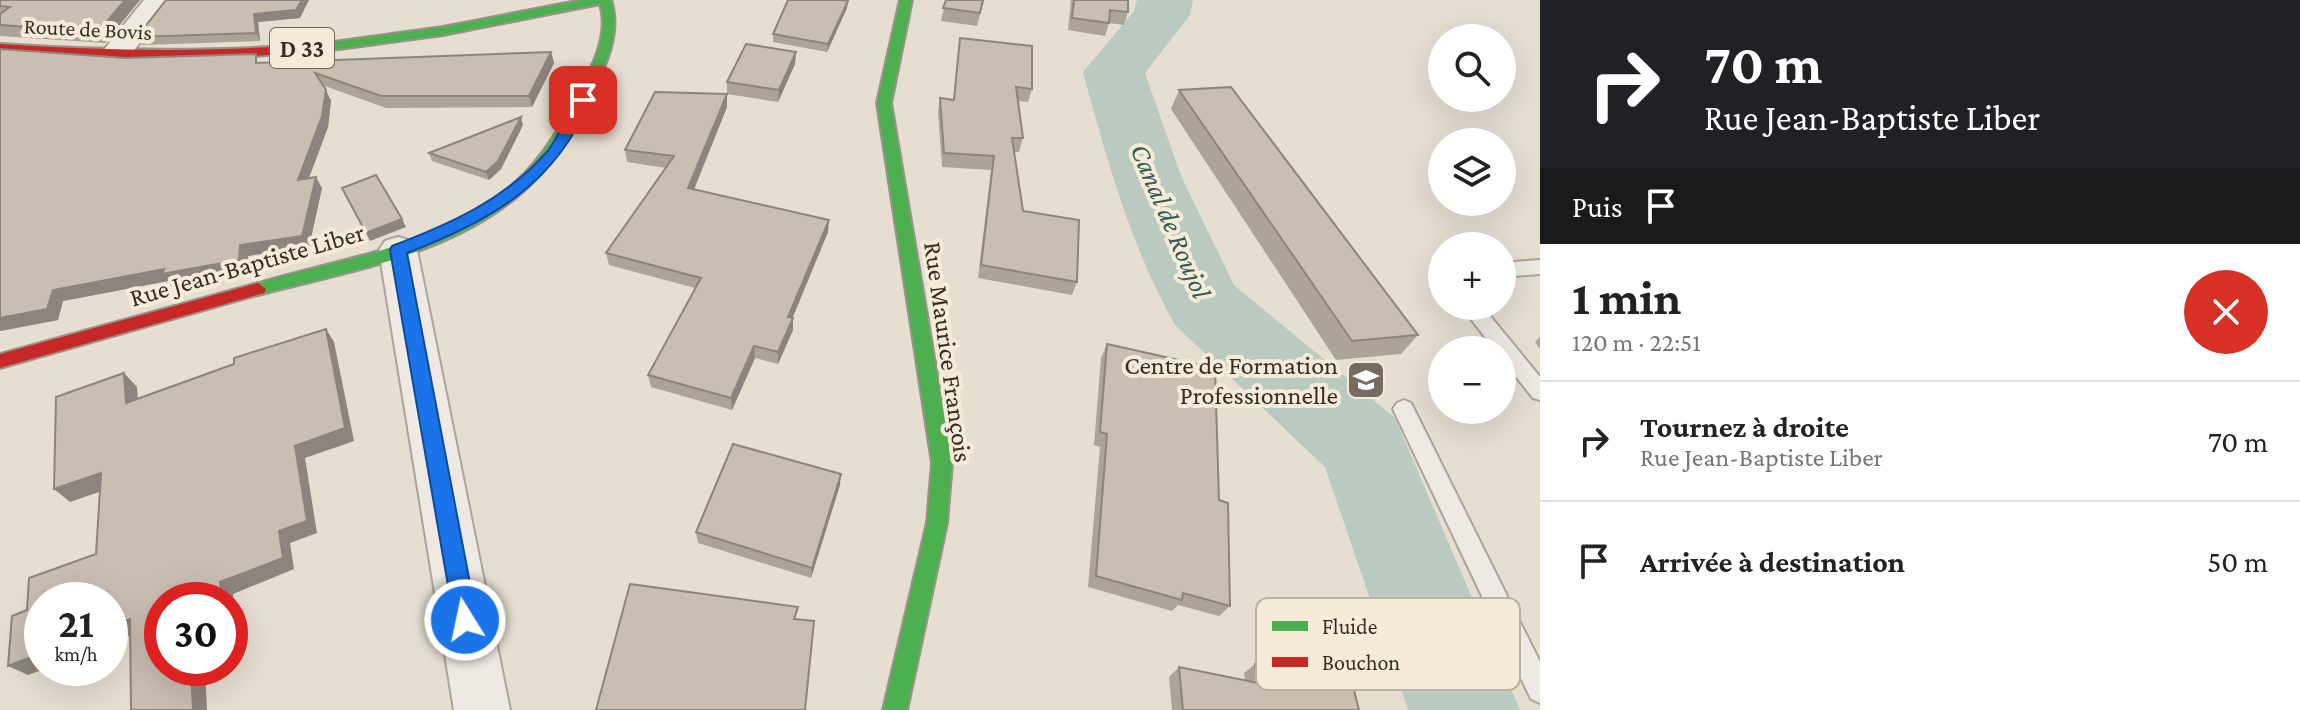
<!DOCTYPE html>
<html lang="fr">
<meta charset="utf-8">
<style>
body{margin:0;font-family:"Crimson Pro",serif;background:#f6f6f6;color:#222;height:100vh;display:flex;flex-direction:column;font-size:30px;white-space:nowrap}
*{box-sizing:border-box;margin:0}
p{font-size:26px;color:#767676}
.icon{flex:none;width:44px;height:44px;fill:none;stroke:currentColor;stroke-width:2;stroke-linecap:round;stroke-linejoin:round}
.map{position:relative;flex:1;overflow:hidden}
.sheet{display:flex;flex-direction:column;background:#fff;width:760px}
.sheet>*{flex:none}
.banner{background:#202124;color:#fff;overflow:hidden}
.fabs{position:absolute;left:1428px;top:24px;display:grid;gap:16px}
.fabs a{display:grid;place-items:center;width:88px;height:88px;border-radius:50%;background:#fff;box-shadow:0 8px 32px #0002;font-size:40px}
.speed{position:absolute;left:24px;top:582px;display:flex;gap:16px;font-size:40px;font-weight:700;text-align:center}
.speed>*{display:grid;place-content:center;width:104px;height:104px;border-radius:50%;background:#fff;box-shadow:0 8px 32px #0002;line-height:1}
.speed small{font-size:20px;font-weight:400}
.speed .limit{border:12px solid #d22;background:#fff;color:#111}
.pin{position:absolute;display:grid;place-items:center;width:68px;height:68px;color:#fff;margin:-34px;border-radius:16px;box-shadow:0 4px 12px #0006}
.me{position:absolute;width:88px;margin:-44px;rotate:350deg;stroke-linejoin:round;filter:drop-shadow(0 0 6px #0008)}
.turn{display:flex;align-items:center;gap:28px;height:168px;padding:0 32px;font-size:36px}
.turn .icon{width:104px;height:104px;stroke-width:2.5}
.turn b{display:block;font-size:56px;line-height:68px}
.then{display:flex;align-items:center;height:76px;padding:0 32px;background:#0003;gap:16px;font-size:30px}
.round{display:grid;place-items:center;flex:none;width:84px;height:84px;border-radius:42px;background:#f6f6f6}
.overview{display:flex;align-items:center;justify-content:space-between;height:136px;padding:0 32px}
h1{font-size:48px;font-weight:700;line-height:60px}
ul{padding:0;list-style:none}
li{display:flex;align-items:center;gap:24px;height:120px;padding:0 32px;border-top:2px solid #e0e0e0}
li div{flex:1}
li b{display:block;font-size:30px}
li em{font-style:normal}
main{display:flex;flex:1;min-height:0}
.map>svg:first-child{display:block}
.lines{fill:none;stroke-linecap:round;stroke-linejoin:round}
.river{fill:#bbcac0;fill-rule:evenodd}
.lane-casing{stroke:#aca499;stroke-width:4}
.street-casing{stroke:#aca499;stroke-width:4}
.fast-casing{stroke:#9b938a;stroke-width:4}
.jam-casing{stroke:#9b938a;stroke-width:4}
.lane{fill:#eee9e2;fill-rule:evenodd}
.street{fill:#eee9e2;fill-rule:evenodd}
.fast{fill:#4caf50;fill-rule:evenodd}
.jam{fill:#c62828;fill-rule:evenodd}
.wall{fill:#aea399}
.shaded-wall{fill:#8d847d}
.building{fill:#cabdb2;stroke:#8d847d;stroke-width:2}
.route{fill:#1a73e8;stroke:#114b97;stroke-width:2}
.labels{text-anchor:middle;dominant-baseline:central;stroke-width:8;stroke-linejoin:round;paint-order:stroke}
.far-street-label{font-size:22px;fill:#3b2c21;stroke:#f5ebd8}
.shield{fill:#f5ebd8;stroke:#736558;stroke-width:2}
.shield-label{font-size:24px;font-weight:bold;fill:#3b2c21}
.street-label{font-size:26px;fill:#3b2c21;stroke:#f5ebd8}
.poi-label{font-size:26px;fill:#3b2c21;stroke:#f5ebd8;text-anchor:end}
.water-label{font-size:28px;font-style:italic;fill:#315a55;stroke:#f5ebd8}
.key{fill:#f5ebd8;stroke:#bdb2a1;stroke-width:2}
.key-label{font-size:22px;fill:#3b2c21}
</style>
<main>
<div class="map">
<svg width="1540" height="710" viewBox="0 0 1540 710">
<rect width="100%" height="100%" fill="#e6ded1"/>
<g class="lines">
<!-- river -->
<path class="river" d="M1137,0H1193L1190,15L1145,73L1181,176L1234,285L1395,418L1520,710H1408L1325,467L1175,325C1131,247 1106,158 1083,72L1134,11Z"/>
<!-- lane casing -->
<g class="lane-casing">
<g id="lane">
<polygon points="1540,260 1540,274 1502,277 1502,263"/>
<polygon points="1461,306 1482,306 1540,377 1540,400 1533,398 1502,359 1502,350 1495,350"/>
<polygon points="1404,400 1411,403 1540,662 1540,703 1531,699 1393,409 1397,403"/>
</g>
</g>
<!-- street casing -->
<g class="street-casing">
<g id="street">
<polygon points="144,0 173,0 125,62 114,65 103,62 99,56"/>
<polygon points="398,237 411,241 417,250 510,710 454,710 379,250 385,241"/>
</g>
</g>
<!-- fast casing -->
<g class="fast-casing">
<g id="fast">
<path d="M582,0H611C622,34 605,68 589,98C574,127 559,156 536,179C465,253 353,270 258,295L252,293L250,289L252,285C345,256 454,246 526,172C547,150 562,123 577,96C591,69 610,35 600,4L443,35L324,51L318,47L319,44L443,27Z"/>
<polygon points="900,0 912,0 891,103 952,463 947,523 907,710 883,710 927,523 932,463 877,103"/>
</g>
</g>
<!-- jam casing -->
<g class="jam-casing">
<g id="jam">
<path d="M324,43L330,47L329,50L243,57L162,59L0,52V44C108,51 216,53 324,43Z"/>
<polygon points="258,283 266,289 264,293 0,368 0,354"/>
</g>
</g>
<!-- lane -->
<use href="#lane" class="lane"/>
<!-- street -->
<use href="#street" class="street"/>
<!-- fast -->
<use href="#fast" class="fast"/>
<!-- jam -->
<use href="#jam" class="jam"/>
</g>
<!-- wall -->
<g class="wall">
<polygon points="0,0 140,0 105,43 0,36"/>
<polygon points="166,0 300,18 258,22 260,41 142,45 137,37"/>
<polygon points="946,0 984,0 977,26 941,21"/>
<polygon points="1071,0 1128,0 1128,12 1124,25 1109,23 1105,36 1068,30"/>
<polygon points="848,1 847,8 827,52 773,42 773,34"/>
<polygon points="960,38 1032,89 1028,102 1018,101 1023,138 1019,152 1014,152 1023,211 1077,282 1072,295 978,278 991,170 942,167 938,112 940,98 953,100"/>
<polygon points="0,49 125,58 260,63 551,52 554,63 532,107 386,108 322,85 331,101 328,127 309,178 322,188 309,247 248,256 246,271 171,286 168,281 63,301 58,320 0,331"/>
<polygon points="796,52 795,64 778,102 727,94 727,82"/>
<polygon points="1179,90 1418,335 1401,354 1336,360 1171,109"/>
<polygon points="727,107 694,190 828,232 792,318 793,330 778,364 755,358 732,410 651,387 648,375 695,288 609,265 606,253 666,168 627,162 625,150"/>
<polygon points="523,125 501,169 489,180 432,161 429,153"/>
<polygon points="1540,337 1540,349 1535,342"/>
<polygon points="1107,344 1219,500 1230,606 1219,616 1178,605 1172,611 1088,587 1100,447 1094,445 1101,358"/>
<polygon points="840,485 811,578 698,543 696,532"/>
<polygon points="1255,664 1359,710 1172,710 1169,677 1179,667 1245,680 1244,673"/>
</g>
<!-- shaded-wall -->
<g class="shaded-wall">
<polygon points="125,0 140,0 105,43 98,32"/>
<polygon points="302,0 309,0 300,18 258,22 260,41 256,33 254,14"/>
<polygon points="848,1 847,8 827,52 828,44"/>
<polygon points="551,52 554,63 532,107 529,96"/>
<polygon points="796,52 795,64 778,102 779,90"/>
<polygon points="326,90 331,101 328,127 304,191 298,180"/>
<polygon points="727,94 727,107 689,201 688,188"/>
<polygon points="521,117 523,125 501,169 489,180 486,172"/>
<polygon points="316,177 322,188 309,247 248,256 246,271 171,286 168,281 63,301 58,320 0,331 0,318 53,290 240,245"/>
<polygon points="402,219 406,227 370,241 366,233"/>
<polygon points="829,220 828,232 788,329 788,317"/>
<polygon points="793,318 793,330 778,364 778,352"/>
<polygon points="326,329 334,342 354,441 305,458 317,533 290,543 294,569 233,594 237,639 230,641 230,600 221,600 220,582 279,531 295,446"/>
<polygon points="754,346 755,358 732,410 731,398"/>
<polygon points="124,373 137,387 139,416 126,403"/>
<polygon points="101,473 116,486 70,502 54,489"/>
<polygon points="841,474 840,485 811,578 812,568"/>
<polygon points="130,619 146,630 110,643 110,627"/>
<polygon points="42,653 42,668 47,668 28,675 8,666"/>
<polygon points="191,668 205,668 207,710 193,710"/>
</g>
<!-- building -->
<g class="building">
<polygon points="0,0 125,0 98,32 0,25 0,14 10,7 0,6"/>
<polygon points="166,0 302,0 296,10 254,14 256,33 137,37"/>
<polygon points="788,0 842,0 848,1 828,44 773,34"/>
<polygon points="946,0 983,0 980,13 943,8"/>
<polygon points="1074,0 1128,0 1128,12 1110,10 1109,23 1072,18"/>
<polygon points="960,38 1032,46 1032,89 1016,87 1023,138 1012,138 1023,211 1079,220 1077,282 981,265 994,156 944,153 940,98 954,100"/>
<polygon points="746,44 796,52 779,90 727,82"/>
<polygon points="0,49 125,58 256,54 256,63 551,52 529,96 381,96 315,73 326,90 322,116 298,180 316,177 302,236 240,245 239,260 162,274 164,269 53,290 47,309 0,318"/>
<polygon points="1231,87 1418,335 1352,341 1179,90"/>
<polygon points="655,92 727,94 688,188 829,220 788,317 793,318 778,352 754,346 731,398 648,375 701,278 606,253 674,156 625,150"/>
<polygon points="521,117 498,161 486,172 429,153"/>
<polygon points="376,175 402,219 366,233 342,188"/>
<polygon points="326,329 345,428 295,446 307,521 279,531 283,558 220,582 221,600 162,600 162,668 191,668 193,710 131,710 130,619 110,627 110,600 42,600 42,653 8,666 12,616 27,610 29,578 96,554 101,473 54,489 56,397 124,373 126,403 234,364 234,358"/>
<polygon points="1107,344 1215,368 1219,500 1228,503 1230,606 1183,593 1182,600 1096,576 1107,434 1100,432"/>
<polygon points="733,444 841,474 812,568 696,532"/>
<polygon points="630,584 798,607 794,619 814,621 805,710 596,710"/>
<polygon points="1255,664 1352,682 1359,710 1183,710 1179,667 1258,683"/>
</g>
<!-- route -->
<path class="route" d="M583,96L590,100C556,185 488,222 407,253L477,620L473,628L465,631L457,628L454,620L390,250L392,246C450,224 504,200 546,153C557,141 575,99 583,96Z"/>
<!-- icons -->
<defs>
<g id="school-square" transform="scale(2)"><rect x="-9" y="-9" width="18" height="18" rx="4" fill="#776a5f" stroke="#f5ebd8"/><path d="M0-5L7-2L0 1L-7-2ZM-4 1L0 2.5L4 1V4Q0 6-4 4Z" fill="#fff"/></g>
</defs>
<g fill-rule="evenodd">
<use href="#school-square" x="1366" y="380"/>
</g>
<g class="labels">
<!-- far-street labels -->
<g class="far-street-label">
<text transform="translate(88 29) rotate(3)">Route de Bovis</text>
</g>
<!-- shield labels -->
<rect class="shield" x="270" y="28" width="64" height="40" rx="6"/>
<g class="shield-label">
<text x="302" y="48">D 33</text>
</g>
<!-- street labels -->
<g class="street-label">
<text transform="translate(247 265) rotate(-16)">Rue Jean-Baptiste Liber</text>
<text transform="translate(948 352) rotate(82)">Rue Maurice François</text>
</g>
<!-- poi labels -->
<g class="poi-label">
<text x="1338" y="365">Centre de Formation<tspan x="1338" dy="30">Professionnelle</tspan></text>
</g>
<!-- water labels -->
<g class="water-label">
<text transform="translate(1171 221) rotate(67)">Canal de Roujol</text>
</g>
</g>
<!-- legend -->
<rect x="1256" y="598" width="264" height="92" rx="12" class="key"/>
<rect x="1272" y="621" width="36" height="10" fill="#4caf50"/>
<rect x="1272" y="657" width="36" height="10" fill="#c62828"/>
<g class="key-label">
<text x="1322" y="634">Fluide</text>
<text x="1322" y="670">Bouchon</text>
</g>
</svg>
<div class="fabs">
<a><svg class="icon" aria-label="search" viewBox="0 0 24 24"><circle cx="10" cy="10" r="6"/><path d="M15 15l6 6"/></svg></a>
<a><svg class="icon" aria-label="layers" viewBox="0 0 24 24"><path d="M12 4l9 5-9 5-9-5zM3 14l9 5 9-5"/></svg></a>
<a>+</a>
<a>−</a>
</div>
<div class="speed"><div>21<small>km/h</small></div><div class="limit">30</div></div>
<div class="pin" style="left:583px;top:100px;background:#d93025"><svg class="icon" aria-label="arrive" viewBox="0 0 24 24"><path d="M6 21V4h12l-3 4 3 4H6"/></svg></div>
<svg class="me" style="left:465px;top:620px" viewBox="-20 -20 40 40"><circle r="17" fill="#1a73e8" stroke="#fff" stroke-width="3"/><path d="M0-11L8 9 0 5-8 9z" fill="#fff"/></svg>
</div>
<section class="sheet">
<div class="banner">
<div class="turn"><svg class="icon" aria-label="right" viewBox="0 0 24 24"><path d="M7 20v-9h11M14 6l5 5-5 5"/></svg><div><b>70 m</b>Rue Jean-Baptiste Liber</div></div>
<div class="then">Puis<svg class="icon" aria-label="arrive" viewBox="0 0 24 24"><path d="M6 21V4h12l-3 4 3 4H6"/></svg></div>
</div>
<div class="overview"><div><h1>1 min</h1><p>120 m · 22:51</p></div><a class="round" style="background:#d93025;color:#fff"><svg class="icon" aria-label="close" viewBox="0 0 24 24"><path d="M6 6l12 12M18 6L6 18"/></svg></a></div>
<ul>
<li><svg class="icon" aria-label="right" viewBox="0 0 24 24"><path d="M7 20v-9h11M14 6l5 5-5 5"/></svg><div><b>Tournez à droite</b><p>Rue Jean-Baptiste Liber</p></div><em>70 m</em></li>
<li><svg class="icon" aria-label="arrive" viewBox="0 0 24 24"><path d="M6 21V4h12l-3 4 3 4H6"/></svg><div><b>Arrivée à destination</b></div><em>50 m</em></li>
</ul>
</section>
</main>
